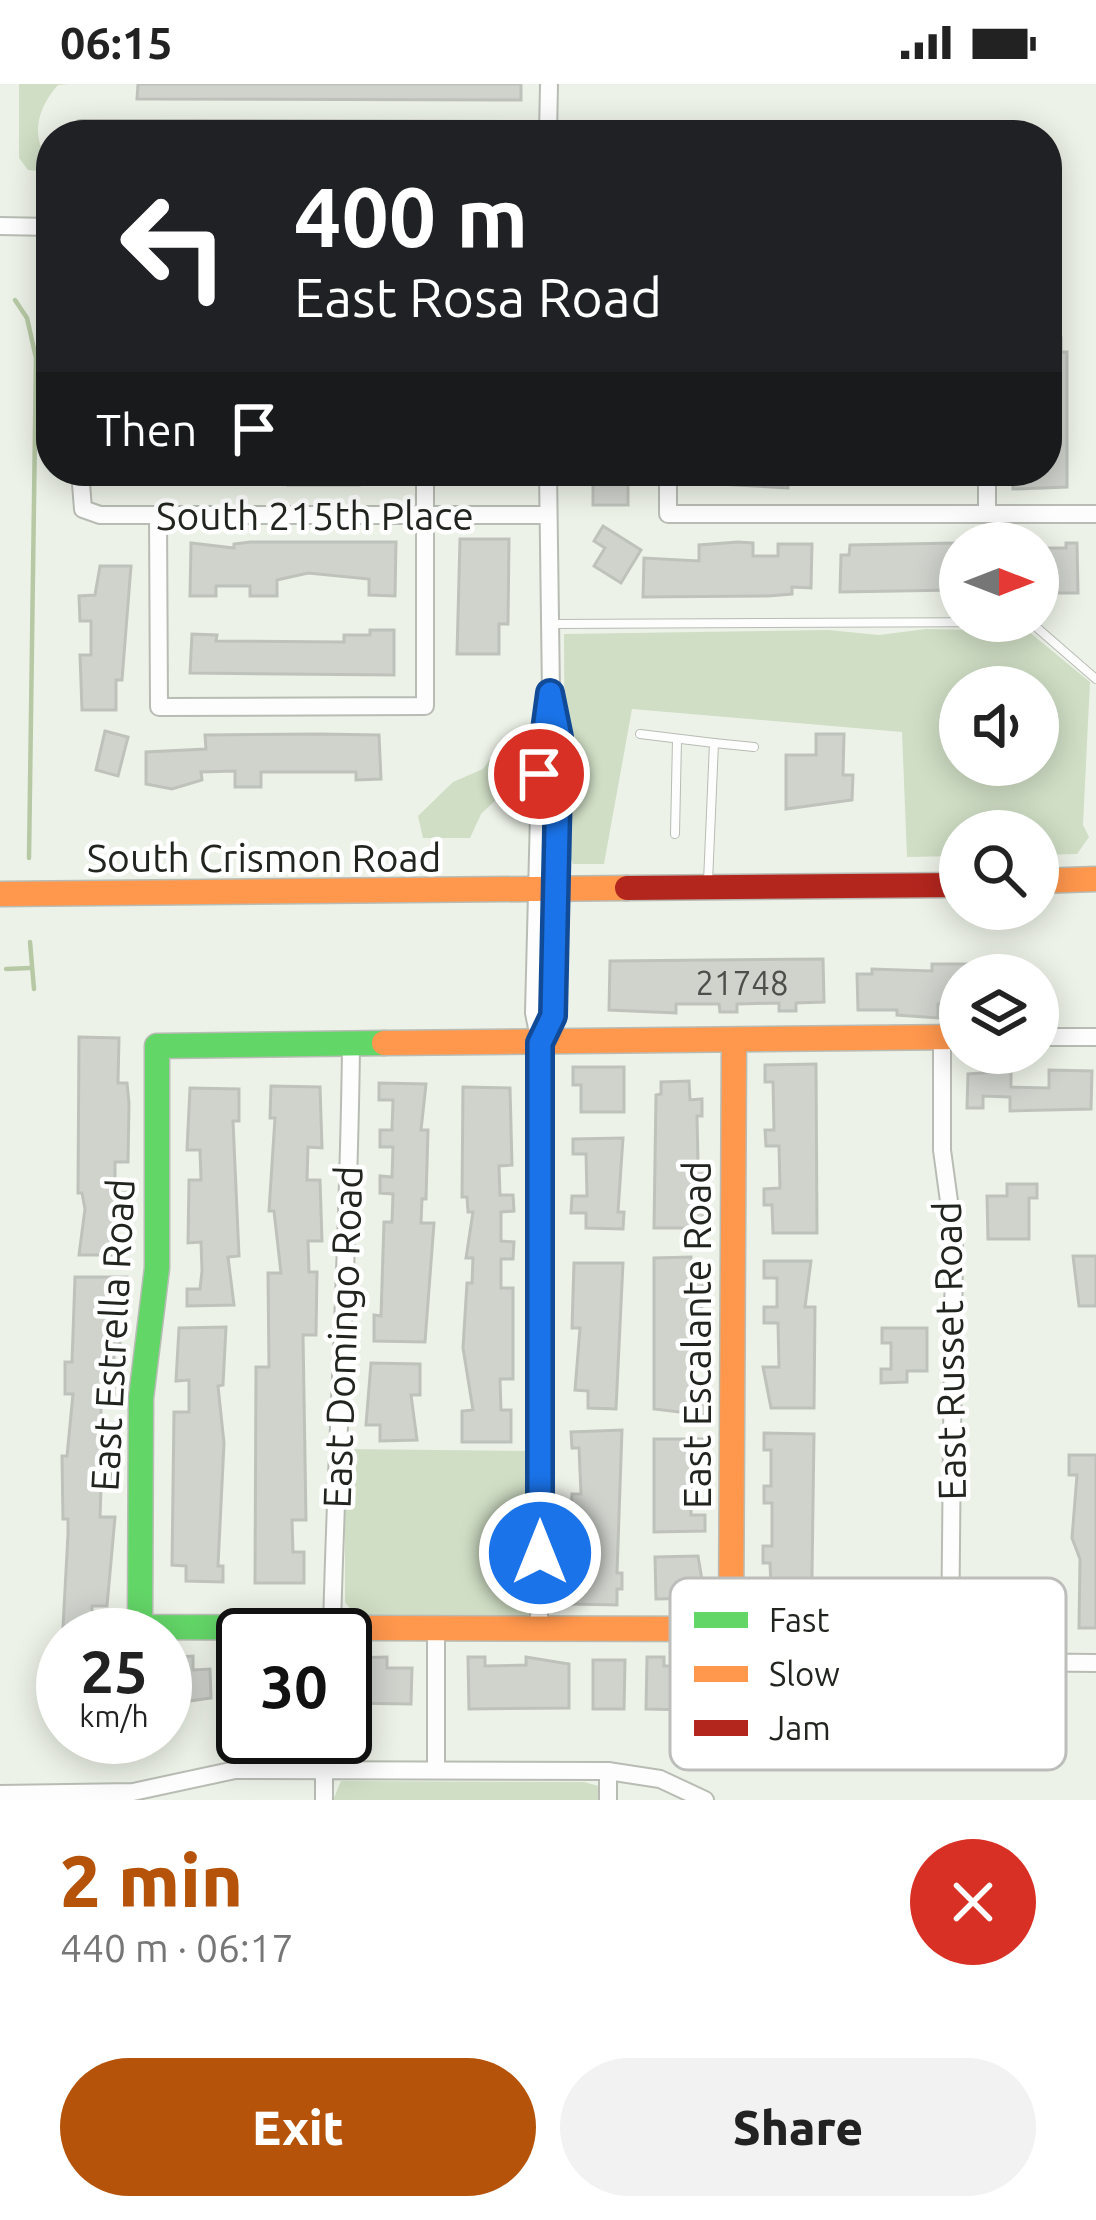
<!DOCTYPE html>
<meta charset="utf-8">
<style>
body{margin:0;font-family:Ubuntu,sans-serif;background:#f2f2f2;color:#222;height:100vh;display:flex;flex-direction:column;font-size:45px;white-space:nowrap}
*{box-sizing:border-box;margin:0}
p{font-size:39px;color:#767676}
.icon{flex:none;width:66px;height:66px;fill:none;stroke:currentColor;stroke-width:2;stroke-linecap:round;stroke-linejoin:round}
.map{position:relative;height:1716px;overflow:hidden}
.drawer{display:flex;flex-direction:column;background:#fff;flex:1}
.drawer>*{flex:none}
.top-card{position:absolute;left:36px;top:36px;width:1026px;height:366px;border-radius:48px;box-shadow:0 6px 30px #0003;background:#202124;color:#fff;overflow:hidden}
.needle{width:78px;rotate:90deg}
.fabs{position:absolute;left:939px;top:438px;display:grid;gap:24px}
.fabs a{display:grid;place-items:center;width:120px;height:120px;border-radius:50%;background:#fff;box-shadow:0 6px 30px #0003;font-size:60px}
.speed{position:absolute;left:36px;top:1524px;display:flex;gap:24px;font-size:60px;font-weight:700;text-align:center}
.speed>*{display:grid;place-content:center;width:156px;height:156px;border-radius:50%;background:#fff;box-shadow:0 6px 30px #0003;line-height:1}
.speed small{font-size:30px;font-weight:400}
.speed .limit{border:6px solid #111;border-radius:18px;background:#fff;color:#111}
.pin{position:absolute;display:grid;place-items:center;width:102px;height:102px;color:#fff;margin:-51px;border:6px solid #fff;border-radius:50%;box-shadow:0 3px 12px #0007}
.me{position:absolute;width:132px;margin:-66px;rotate:0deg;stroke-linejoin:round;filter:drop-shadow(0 0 9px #0008)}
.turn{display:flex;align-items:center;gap:42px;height:252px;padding:0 60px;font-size:54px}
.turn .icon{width:156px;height:156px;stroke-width:2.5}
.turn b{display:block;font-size:84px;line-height:102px}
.then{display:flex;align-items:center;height:114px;padding:0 60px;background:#0003;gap:24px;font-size:45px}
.round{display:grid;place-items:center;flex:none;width:126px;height:126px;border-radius:63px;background:#f2f2f2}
.head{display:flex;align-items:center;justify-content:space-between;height:204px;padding:0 60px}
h1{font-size:72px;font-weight:800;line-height:90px;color:#b45309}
.button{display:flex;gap:24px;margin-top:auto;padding:24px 60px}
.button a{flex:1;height:138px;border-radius:72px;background:#b45309;color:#fff;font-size:48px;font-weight:800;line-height:138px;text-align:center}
.button a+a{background:#f2f2f2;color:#222}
.status{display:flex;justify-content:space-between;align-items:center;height:84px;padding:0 60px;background:#fff;direction:ltr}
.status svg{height:33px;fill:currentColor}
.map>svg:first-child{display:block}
.green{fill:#d0dec5;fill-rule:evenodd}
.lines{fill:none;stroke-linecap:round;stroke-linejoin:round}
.stream{stroke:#b6c9a4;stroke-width:4.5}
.building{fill:#cfd3cc;stroke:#bec2bb;stroke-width:3}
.lane-casing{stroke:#b8bcb4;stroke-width:10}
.street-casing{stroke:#b8bcb4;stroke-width:20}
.fast-casing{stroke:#b8bcb4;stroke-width:27}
.slow-casing{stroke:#b8bcb4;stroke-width:27}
.jam-casing{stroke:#b8bcb4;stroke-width:27}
.lane{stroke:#fcfdfc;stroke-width:8}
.street{stroke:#fcfdfc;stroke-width:16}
.fast{stroke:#63d668;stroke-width:24}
.slow{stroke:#ff974d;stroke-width:24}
.jam{stroke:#b3261e;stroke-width:24}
.route-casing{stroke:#114b97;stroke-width:30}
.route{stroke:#1a73e8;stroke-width:21}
.labels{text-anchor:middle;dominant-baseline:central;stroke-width:9;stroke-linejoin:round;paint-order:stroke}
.number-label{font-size:33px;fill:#4d504a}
.street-label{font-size:39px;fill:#22251f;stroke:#fff}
.key{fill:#fff;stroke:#bdbebc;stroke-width:3}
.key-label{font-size:33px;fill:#22251f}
</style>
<div class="status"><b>06:15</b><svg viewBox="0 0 49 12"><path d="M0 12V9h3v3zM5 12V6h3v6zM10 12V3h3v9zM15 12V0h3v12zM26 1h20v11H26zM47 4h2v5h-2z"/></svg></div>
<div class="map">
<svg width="1096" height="1716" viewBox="0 0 1096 1716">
<rect width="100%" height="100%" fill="#edf2e8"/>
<!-- green -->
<g class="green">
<path d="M19,0H69L58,1C40,21 30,48 46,72L39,87L28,86L19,74Z"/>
<path d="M926,545L1028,547L1090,598L1083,741L1089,753L1077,770L1038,771V747H960V772L907,773L902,648L632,625L604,780H573L565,760L564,550L828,546L879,551ZM960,603H1038V681H960Z"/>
<polygon points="498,664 503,669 502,710 481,730 470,754 423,754 418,732 453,698 483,685"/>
<polygon points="345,1365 533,1367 530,1533 356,1533 345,1518"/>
<polygon points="341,1697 584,1698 599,1702 599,1716 333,1716"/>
</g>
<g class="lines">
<!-- stream -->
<g class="stream">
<polyline points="15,216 27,234 36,274 29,774"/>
<polyline points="30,858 34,905"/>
<polyline points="6,885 30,884"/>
</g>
</g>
<!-- building -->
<g class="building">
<polygon points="138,0 521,0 521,16 137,15"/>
<polygon points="1047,253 1061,254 1061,268 1067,268 1067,403 1013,405 1012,388 1047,387"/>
<polygon points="107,387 252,387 251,400 107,399"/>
<rect x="288" y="387" width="71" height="14"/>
<rect x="593" y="387" width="35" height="34"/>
<polygon points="700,387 788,387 788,404 701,399"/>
<polygon points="603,442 641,466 621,499 594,482 605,464 594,457"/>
<polygon points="460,455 509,455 508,540 499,540 499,570 457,570"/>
<polygon points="250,458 396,458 395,512 369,511 369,495 308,489 277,496 277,512 250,512 250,502 216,502 216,512 190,512 191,459 234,464 234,460"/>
<polygon points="738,458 753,459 753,472 778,472 778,460 812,460 811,504 792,503 792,510 768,512 643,513 644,474 699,477 699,461"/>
<polygon points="955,459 955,506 840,508 841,471 849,471 850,461"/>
<polygon points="1066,459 1077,459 1078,509 1054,509 1043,505 1043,464 1066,464"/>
<polygon points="100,482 131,482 122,596 116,596 116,626 82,626 80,571 91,571 91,537 80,537 79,512 95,511"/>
<polygon points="370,546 394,546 394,591 190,589 192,550 217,551 216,557 344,558 344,551 370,551"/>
<polygon points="105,647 128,653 118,692 96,686"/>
<polygon points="318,650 379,651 381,695 356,696 356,688 261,688 261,703 235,703 235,687 201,688 202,696 172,705 146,700 146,668 206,665 205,651"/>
<polygon points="816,650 844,650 843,691 853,691 852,716 786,725 786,671 816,671"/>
<polygon points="823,875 824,918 796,919 796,927 779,927 779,919 737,920 737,928 720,928 719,920 676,920 676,929 609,926 610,877"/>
<polygon points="932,880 990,880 990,891 960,891 960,915 938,920 938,934 897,931 897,926 858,926 857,890 872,890 872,885 932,887"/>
<polygon points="79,953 119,954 118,999 127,999 129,1019 128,1078 115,1078 115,1109 129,1109 129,1125 113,1125 112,1155 125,1155 125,1171 79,1171 85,1125 82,1109 78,1109"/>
<polygon points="816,980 817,1149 773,1149 772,1121 764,1121 764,1105 780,1104 779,1062 766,1062 765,1046 774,1046 773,998 765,998 765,981"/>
<polygon points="573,983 624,983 624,1028 581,1028 581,1001 573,1001"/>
<polygon points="1049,986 1092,987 1091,1025 1010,1027 1010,1013 983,1012 983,1024 967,1024 968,990 1011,987 1011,1003 1049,1004"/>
<polygon points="689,997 690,1016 702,1015 702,1032 697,1032 698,1079 705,1079 704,1144 654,1144 656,1011 661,1010 661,998"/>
<polygon points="379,999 426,1000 421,1046 428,1046 426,1115 422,1115 421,1139 434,1139 425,1258 374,1257 374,1231 381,1232 384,1138 392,1138 393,1110 380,1109 380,1092 392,1093 393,1063 380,1063 380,1046 392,1046 393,1016 379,1016"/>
<polygon points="271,1002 320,1003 322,1064 308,1063 307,1096 320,1096 322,1157 308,1157 309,1188 317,1188 316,1251 303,1251 306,1436 292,1436 293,1468 304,1468 304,1499 255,1499 256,1283 269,1283 268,1189 281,1189 274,1127 269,1127 275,1034 270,1034"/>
<polygon points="463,1003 510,1004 512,1081 499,1082 500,1111 513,1111 514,1127 501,1128 501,1157 514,1158 513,1175 501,1175 501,1204 513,1204 513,1295 500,1295 501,1326 511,1326 511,1358 462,1358 462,1327 473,1326 463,1264 467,1199 472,1199 473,1174 466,1174 473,1128 468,1128 467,1113 462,1113"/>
<polygon points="190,1004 239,1005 239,1037 233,1037 239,1172 228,1173 234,1221 187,1222 187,1205 200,1205 202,1187 201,1158 188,1159 189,1096 201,1096 200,1066 187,1066"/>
<polygon points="623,1054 618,1128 624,1128 623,1145 586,1144 586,1129 571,1129 572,1112 587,1112 586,1070 573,1070 573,1055"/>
<polygon points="1007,1100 1037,1100 1037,1114 1029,1114 1029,1155 988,1155 987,1112 1007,1112"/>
<polygon points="1073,1172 1096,1172 1096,1222 1079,1222"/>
<polygon points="691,1173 692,1196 704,1196 699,1257 706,1257 705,1274 691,1274 691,1316 705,1316 705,1331 654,1325 654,1174"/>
<polygon points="764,1177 811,1177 805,1223 815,1223 814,1324 771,1324 763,1283 779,1283 778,1239 764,1239 764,1223 777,1223 777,1194 764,1194"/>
<polygon points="574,1179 623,1179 616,1325 588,1324 588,1307 575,1306 580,1244 572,1244"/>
<polygon points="75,1193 127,1193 127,1218 106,1218 107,1248 120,1247 120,1264 114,1264 114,1310 101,1310 101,1341 114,1341 112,1403 101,1404 100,1433 115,1433 107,1522 92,1522 92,1543 63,1543 68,1450 68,1435 63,1435 62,1372 67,1372 73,1310 65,1310 65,1278 72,1278"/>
<polygon points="226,1243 223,1301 218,1302 224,1359 218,1482 223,1482 223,1498 186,1497 186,1482 172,1481 174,1328 189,1328 189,1296 176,1297 179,1244"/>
<polygon points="882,1244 927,1244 927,1287 907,1287 907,1298 881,1299 881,1285 891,1285 891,1259 882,1259"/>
<polygon points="371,1279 420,1280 420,1311 411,1311 417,1356 380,1357 380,1341 366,1341"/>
<polygon points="622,1346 617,1489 622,1489 622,1505 617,1505 617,1521 570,1520 570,1503 585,1503 589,1452 578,1451 578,1427 571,1427 572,1410 581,1410 579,1364 572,1364 571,1348"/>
<polygon points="764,1349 814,1350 811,1560 778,1560 777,1503 771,1504 770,1479 763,1479 763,1462 772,1462 772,1419 764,1419 764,1402 771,1402 771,1366 764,1366"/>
<polygon points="654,1355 704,1355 703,1388 691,1387 691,1431 705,1431 705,1447 654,1448"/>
<polygon points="1069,1371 1096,1371 1096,1544 1079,1544 1080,1475 1072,1454 1077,1391 1069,1391"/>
<polygon points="698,1472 705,1514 656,1515 655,1473"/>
<polygon points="193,1572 193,1586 210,1585 211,1614 176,1619 176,1614 165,1614 165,1587 176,1587 176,1573"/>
<polygon points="387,1573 387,1584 412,1584 411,1620 345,1619 345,1574"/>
<polygon points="468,1573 485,1573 485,1582 526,1581 526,1573 569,1580 569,1624 469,1625"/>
<polygon points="647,1573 664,1573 664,1582 692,1582 692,1626 646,1625"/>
<polygon points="593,1576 625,1576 624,1625 593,1625"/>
</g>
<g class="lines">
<!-- lane casing -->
<g class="lane-casing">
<g id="lane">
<polyline points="551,540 1017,538 1035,542 1096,595"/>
<polyline points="640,650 714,659 708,798"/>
<polyline points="714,659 754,663"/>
<polyline points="675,750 677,656"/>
</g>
</g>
<!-- street casing -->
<g class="street-casing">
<g id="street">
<polyline points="81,51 81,45 548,46"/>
<polyline points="548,51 549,0"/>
<polyline points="0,142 51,143"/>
<polyline points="80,387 83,425 100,431 548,431"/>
<polyline points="668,387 668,430 1096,430"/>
<polyline points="987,430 987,387"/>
<polyline points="158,431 159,623 425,622 425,387"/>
<polyline points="942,953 942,1066 954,1154 950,1562 962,1576 979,1578 1096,1579"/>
<polyline points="1038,953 1096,953"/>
<polyline points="540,958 553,931 559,653 551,609 548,387"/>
<path d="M332,1543C337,1349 349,1156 351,962"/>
<polyline points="539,1544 540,959 534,929 541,651 551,609"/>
<polyline points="324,1686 324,1716"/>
<polyline points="436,1686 436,1543"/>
<polyline points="0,1710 133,1708 235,1686 608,1687 660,1695 705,1716"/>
<polyline points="608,1716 608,1687"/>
</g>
</g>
<!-- fast casing -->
<g class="fast-casing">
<polyline id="fast" points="371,1544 140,1543 141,1314 157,1184 157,962 384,959"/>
</g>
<!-- slow casing -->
<g class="slow-casing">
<g id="slow">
<polyline points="1038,797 1096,795"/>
<polyline points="0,810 627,804"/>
<polyline points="384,959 960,953"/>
<polyline points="371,1544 731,1545 734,957"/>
</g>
</g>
<!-- jam casing -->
<g class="jam-casing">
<polyline id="jam" points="627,804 960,801"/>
</g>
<!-- lane -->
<use href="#lane" class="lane"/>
<!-- street -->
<use href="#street" class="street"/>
<!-- fast -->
<use href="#fast" class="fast"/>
<!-- slow -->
<use href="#slow" class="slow"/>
<!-- jam -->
<use href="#jam" class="jam"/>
</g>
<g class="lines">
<!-- route casing -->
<g class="route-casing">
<polyline id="route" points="539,690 550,609 559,653 553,932 540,959 540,1469"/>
</g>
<!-- route -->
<use href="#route" class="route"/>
</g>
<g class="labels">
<!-- number labels -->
<g class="number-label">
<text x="742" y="898">21748</text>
</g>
<!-- street labels -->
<g class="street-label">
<text x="315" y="431">South 215th Place</text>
<text x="264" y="773">South Crismon Road</text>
<text transform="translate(112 1251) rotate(-87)">East Estrella Road</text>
<text transform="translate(696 1251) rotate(-90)">East Escalante Road</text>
<text transform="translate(342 1253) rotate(-88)">East Domingo Road</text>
<text transform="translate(949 1267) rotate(-91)">East Russet Road</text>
</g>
</g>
<!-- legend -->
<rect x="670" y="1494" width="396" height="192" rx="18" class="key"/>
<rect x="694" y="1528" width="54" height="16" fill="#63d668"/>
<rect x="694" y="1582" width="54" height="16" fill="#ff974d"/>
<rect x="694" y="1636" width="54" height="16" fill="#b3261e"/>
<g class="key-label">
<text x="769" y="1548">Fast</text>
<text x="769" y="1602">Slow</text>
<text x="769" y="1656">Jam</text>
</g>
</svg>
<div class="fabs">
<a><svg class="needle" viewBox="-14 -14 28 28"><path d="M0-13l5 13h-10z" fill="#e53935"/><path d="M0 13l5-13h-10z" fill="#767676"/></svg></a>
<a><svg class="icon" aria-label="sound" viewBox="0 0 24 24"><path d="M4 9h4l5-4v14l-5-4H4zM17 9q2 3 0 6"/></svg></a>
<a><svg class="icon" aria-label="search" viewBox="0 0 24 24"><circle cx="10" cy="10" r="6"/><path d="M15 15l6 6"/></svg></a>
<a><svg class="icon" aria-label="layers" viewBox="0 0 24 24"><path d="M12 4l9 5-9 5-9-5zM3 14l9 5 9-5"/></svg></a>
</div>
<div class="speed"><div>25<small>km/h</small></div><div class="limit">30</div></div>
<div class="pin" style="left:539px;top:690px;background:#d93025"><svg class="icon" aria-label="arrive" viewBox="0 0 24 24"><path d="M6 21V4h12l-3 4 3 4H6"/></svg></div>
<svg class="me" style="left:540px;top:1469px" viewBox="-20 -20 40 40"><circle r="17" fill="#1a73e8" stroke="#fff" stroke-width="3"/><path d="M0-11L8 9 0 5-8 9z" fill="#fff"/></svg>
<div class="top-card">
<div class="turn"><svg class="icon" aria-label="left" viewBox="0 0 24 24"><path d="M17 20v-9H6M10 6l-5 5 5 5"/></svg><div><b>400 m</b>East Rosa Road</div></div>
<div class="then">Then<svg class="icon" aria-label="arrive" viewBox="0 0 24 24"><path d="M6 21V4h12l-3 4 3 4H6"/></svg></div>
</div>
</div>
<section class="drawer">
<div class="head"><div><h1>2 min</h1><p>440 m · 06:17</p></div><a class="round" style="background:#d93025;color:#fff"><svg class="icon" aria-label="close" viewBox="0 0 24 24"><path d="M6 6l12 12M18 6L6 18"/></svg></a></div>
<div class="button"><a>Exit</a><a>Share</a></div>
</section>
